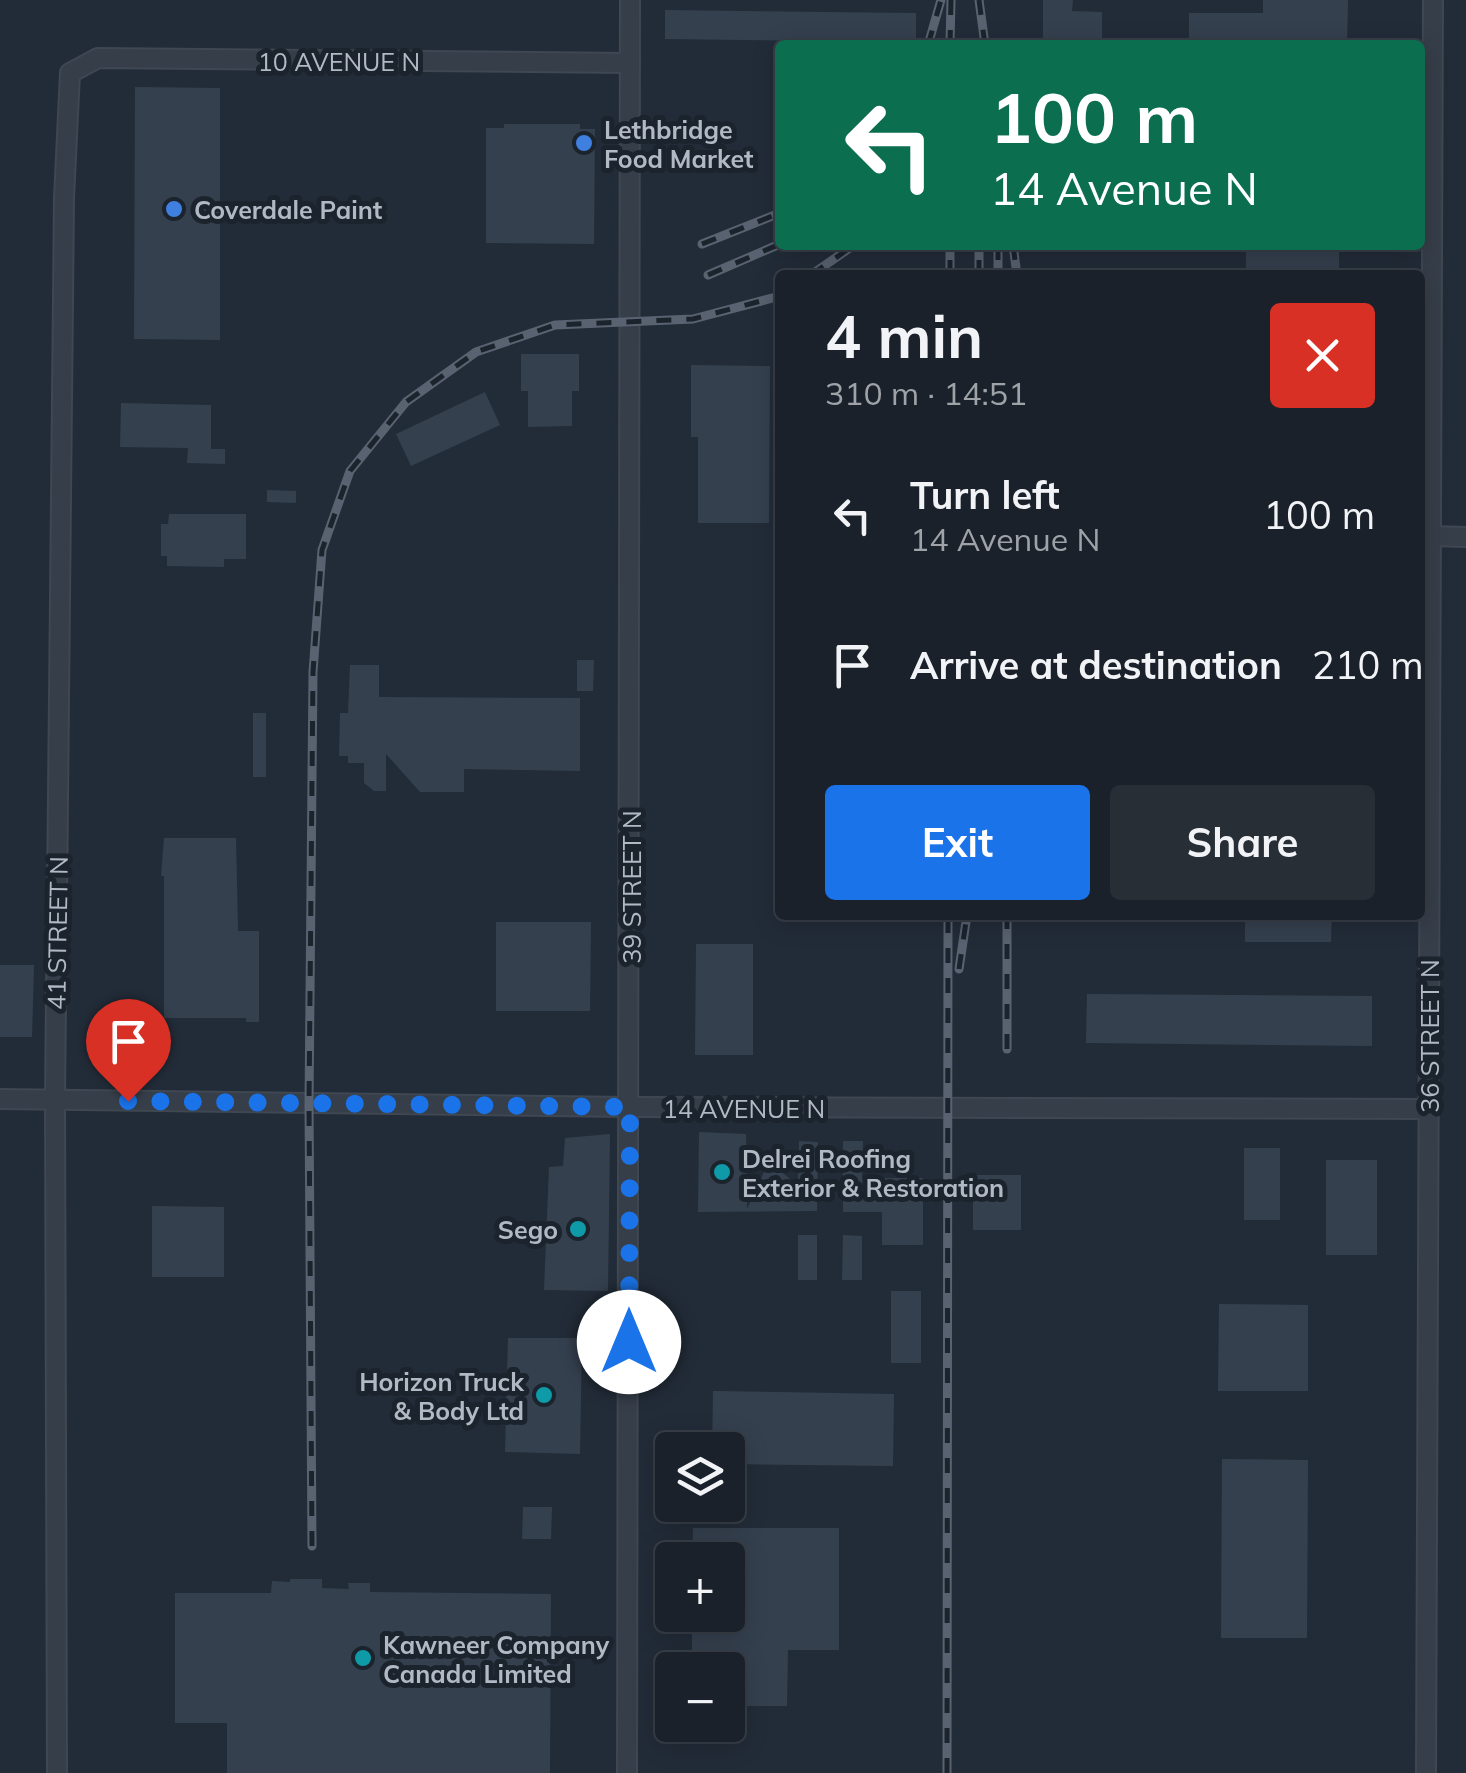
<!DOCTYPE html>
<meta charset="utf-8">
<style>
body{margin:0;font-family:Mulish,sans-serif;background:#272e36;color:#f1f3f6;height:100vh;display:flex;flex-direction:column;font-size:38px;white-space:nowrap}
*{box-sizing:border-box;margin:0}
p{font-size:32px;color:#9fa3a8}
.icon{flex:none;width:55px;height:55px;fill:none;stroke:currentColor;stroke-width:2;stroke-linecap:round;stroke-linejoin:round}
.map{position:relative;flex:1;overflow:hidden}
.panel{position:absolute;left:775px;top:270px;width:650px;height:650px;display:flex;flex-direction:column;background:#1a212a;border-radius:10px;box-shadow:0 5px 25px #0003,0 0 0 2px #383e47}
.panel>*{flex:none}
.guide{position:absolute;left:775px;top:40px;width:650px;height:210px;border-radius:10px;box-shadow:0 5px 25px #0003,0 0 0 2px #383e47;background:#0b6e4f;color:#fff;overflow:hidden}
.fabs{position:absolute;left:655px;top:1432px;display:grid;gap:20px}
.fabs a{display:grid;place-items:center;width:90px;height:90px;border-radius:10px;background:#1a212a;box-shadow:0 5px 25px #0003,0 0 0 2px #383e47;font-size:50px}
.pin{position:absolute;display:grid;place-items:center;width:85px;height:85px;color:#fff;margin:-102px -42px;border-radius:50% 50% 50% 0;rotate:-45deg;box-shadow:0 0 10px #0007}
.pin .icon{rotate:45deg}
.me{position:absolute;width:110px;margin:-55px;rotate:0deg;stroke-linejoin:round;filter:drop-shadow(0 0 8px #0008)}
.turn{display:flex;align-items:center;gap:35px;height:210px;padding:0 50px;font-size:45px}
.turn .icon{width:130px;height:130px;stroke-width:2.5}
.turn b{display:block;font-size:70px;line-height:85px}
.round{display:grid;place-items:center;flex:none;width:105px;height:105px;border-radius:10px;background:#272e36}
.headline{display:flex;align-items:center;justify-content:space-between;height:170px;padding:0 50px}
h1{font-size:60px;font-weight:700;line-height:75px}
.button{display:flex;gap:20px;margin-top:auto;padding:20px 50px}
.button a{flex:1;height:115px;border-radius:10px;background:#1a73e8;color:#fff;font-size:40px;font-weight:700;line-height:115px;text-align:center}
.button a+a{background:#272e36;color:#f1f3f6}
ul{padding:0;list-style:none}
li{display:flex;align-items:center;gap:30px;height:150px;padding:0 50px}
li div{flex:1}
li b{display:block;font-size:38px}
li em{font-style:normal}
.map>svg:first-child{display:block}
.building{fill:#35404f}
.lines{fill:none;stroke-linecap:round;stroke-linejoin:round}
.minor-casing{stroke:#3f4752;stroke-width:22}
.minor{stroke:#363e49;stroke-width:18}
.rail-casing{stroke:#586270;stroke-width:9}
.rail{stroke:#1b232d;stroke-width:5;stroke-dasharray:15;stroke-linecap:butt}
.route{stroke:#1a73e8;stroke-width:18;stroke-dasharray:0 32.4}
.shop-dot{fill:#3f7fe0;stroke:#1b232d;stroke-width:4}
.culture-dot{fill:#0f9aa8;stroke:#1b232d;stroke-width:4}
.labels{text-anchor:middle;dominant-baseline:central;stroke-width:10;stroke-linejoin:round;paint-order:stroke}
.street-label{font-size:25px;fill:#b1b9c5;stroke:#1b232d}
.poi-label{font-size:25px;font-weight:bold;fill:#b1b9c5;stroke:#1b232d;text-anchor:start}
</style>
<div class="map">
<svg width="1466" height="1773" viewBox="0 0 1466 1773">
<rect width="100%" height="100%" fill="#222c38"/>
<!-- building -->
<g class="building">
<polygon points="1043,0 1073,0 1072,11 1102,12 1102,45 1043,45"/>
<polygon points="1263,0 1348,0 1347,45 1189,45 1189,13 1263,13"/>
<polygon points="665,10 916,13 916,42 665,39"/>
<polygon points="135,87 220,88 220,340 134,339"/>
<polygon points="504,124 580,124 580,129 595,129 594,244 486,243 486,128 504,128"/>
<rect x="1246" y="245" width="93" height="30"/>
<polygon points="521,354 579,354 579,391 572,391 572,426 528,427 528,391 521,391"/>
<polygon points="691,365 770,366 769,523 698,523 698,437 691,437"/>
<polygon points="485,392 500,425 411,466 396,434"/>
<polygon points="121,403 211,405 211,449 225,449 225,464 187,463 188,448 120,447"/>
<polygon points="267,490 296,491 296,503 267,502"/>
<polygon points="169,514 246,514 246,559 224,559 224,567 167,566 167,556 161,556 161,524 168,524"/>
<polygon points="577,660 594,660 593,691 577,691"/>
<polygon points="350,665 379,665 379,697 580,698 580,771 464,769 464,792 420,792 386,754 386,791 374,791 364,783 364,763 348,763 348,756 339,756 340,713 348,713"/>
<rect x="253" y="713" width="13" height="64"/>
<polygon points="164,838 236,838 238,931 259,931 259,1022 246,1022 246,1018 164,1018 164,876 161,876"/>
<polygon points="1245,915 1332,915 1331,942 1245,942"/>
<polygon points="496,922 591,922 590,1011 496,1011"/>
<polygon points="696,944 753,944 753,1055 695,1055"/>
<polygon points="0,965 34,965 32,1037 0,1037"/>
<polygon points="1087,994 1372,996 1372,1046 1086,1043"/>
<polygon points="699,1132 746,1134 747,1209 769,1161 798,1186 799,1141 818,1142 817,1211 698,1212"/>
<polygon points="610,1134 608,1291 544,1290 549,1167 563,1166 565,1138"/>
<polygon points="843,1141 863,1141 862,1178 923,1178 923,1245 882,1245 882,1212 843,1212"/>
<rect x="1244" y="1148" width="36" height="72"/>
<rect x="1326" y="1160" width="51" height="95"/>
<rect x="973" y="1175" width="48" height="55"/>
<polygon points="152,1206 224,1207 224,1277 152,1277"/>
<rect x="798" y="1235" width="19" height="45"/>
<polygon points="843,1235 862,1236 862,1280 842,1280"/>
<rect x="891" y="1291" width="30" height="72"/>
<polygon points="1219,1304 1308,1305 1308,1391 1218,1391"/>
<polygon points="508,1338 582,1338 580,1454 505,1452"/>
<polygon points="713,1391 894,1394 893,1466 728,1464 728,1450 712,1450"/>
<polygon points="1222,1459 1308,1460 1307,1638 1221,1638"/>
<polygon points="523,1507 552,1507 551,1539 522,1539"/>
<polygon points="693,1528 839,1528 839,1650 788,1650 787,1706 728,1706 728,1670 692,1670 692,1615 728,1615 728,1560 692,1560"/>
<polygon points="290,1579 322,1579 322,1588 349,1589 348,1583 370,1583 370,1592 551,1594 550,1773 227,1773 227,1723 175,1723 175,1593 271,1593 272,1581 290,1582"/>
</g>
<g class="lines">
<!-- minor casing -->
<g class="minor-casing">
<g id="minor">
<polyline points="1429,536 1466,537"/>
<polyline points="0,1099 630,1107 1429,1109"/>
<polyline points="57,1773 55,1099 64,198 70,73 98,58 630,63"/>
<polyline points="627,1773 630,0"/>
<polyline points="1426,1773 1433,0"/>
</g>
</g>
<!-- minor -->
<use href="#minor" class="minor"/>
<!-- rail casing -->
<g class="rail-casing">
<g id="rail">
<polyline points="979,0 985,45"/>
<polyline points="928,45 941,0"/>
<polyline points="950,45 951,0"/>
<polyline points="702,244 780,213"/>
<polyline points="998,245 998,275"/>
<polyline points="1013,245 1017,275"/>
<polyline points="708,275 780,244"/>
<polyline points="811,275 854,245"/>
<polyline points="950,275 950,245"/>
<polyline points="979,275 979,245"/>
<polyline points="959,969 967,915"/>
<polyline points="1007,1049 1007,915"/>
<polyline points="312,1546 309,1104 313,672 322,550 350,471 406,402 476,352 555,325 693,319 780,296"/>
<polyline points="947,1773 948,915"/>
</g>
</g>
<!-- rail -->
<use href="#rail" class="rail"/>
</g>
<g class="lines">
<!-- route -->
<polyline class="route" points="128,1101 630,1107 629,1342"/>
</g>
<!-- markers -->
<g class="shop-dot">
<circle cx="584" cy="143" r="10"/>
<circle cx="174" cy="209" r="10"/>
</g>
<g class="culture-dot">
<circle cx="722" cy="1172" r="10"/>
<circle cx="578" cy="1229" r="10"/>
<circle cx="544" cy="1395" r="10"/>
<circle cx="363" cy="1658" r="10"/>
</g>
<g class="labels">
<!-- street labels -->
<g class="street-label">
<text x="339" y="61">10 AVENUE N</text>
<text transform="translate(631 887) rotate(-90)">39 STREET N</text>
<text transform="translate(57 933) rotate(-89)">41 STREET N</text>
<text transform="translate(1429 1036) rotate(-90)">36 STREET N</text>
<text x="744" y="1108">14 AVENUE N</text>
</g>
<!-- poi labels -->
<g class="poi-label">
<text x="604" y="129">Lethbridge<tspan x="604" dy="29">Food Market</tspan></text>
<text x="194" y="209">Coverdale Paint</text>
<text x="742" y="1158">Delrei Roofing<tspan x="742" dy="29">Exterior &amp; Restoration</tspan></text>
<text x="558" y="1229" text-anchor="end">Sego</text>
<text x="524" y="1381" text-anchor="end">Horizon Truck<tspan x="524" dy="29">&amp; Body Ltd</tspan></text>
<text x="383" y="1644">Kawneer Company<tspan x="383" dy="29">Canada Limited</tspan></text>
</g>
</g>
</svg>
<div class="fabs">
<a><svg class="icon" aria-label="layers" viewBox="0 0 24 24"><path d="M12 4l9 5-9 5-9-5zM3 14l9 5 9-5"/></svg></a>
<a>+</a>
<a>−</a>
</div>
<div class="pin" style="left:128px;top:1101px;background:#d93025"><svg class="icon" aria-label="arrive" viewBox="0 0 24 24"><path d="M6 21V4h12l-3 4 3 4H6"/></svg></div>
<svg class="me" style="left:629px;top:1342px" viewBox="-20 -20 40 40"><circle r="19" fill="#fff"/><path d="M0-13L10 11 0 6-10 11z" fill="#1a73e8"/></svg>
<div class="guide">
<div class="turn"><svg class="icon" aria-label="left" viewBox="0 0 24 24"><path d="M17 20v-9H6M10 6l-5 5 5 5"/></svg><div><b>100 m</b>14 Avenue N</div></div>
</div>
<section class="panel">
<div class="headline"><div><h1>4 min</h1><p>310 m · 14:51</p></div><a class="round" style="background:#d93025;color:#fff"><svg class="icon" aria-label="close" viewBox="0 0 24 24"><path d="M6 6l12 12M18 6L6 18"/></svg></a></div>
<ul>
<li><svg class="icon" aria-label="left" viewBox="0 0 24 24"><path d="M17 20v-9H6M10 6l-5 5 5 5"/></svg><div><b>Turn left</b><p>14 Avenue N</p></div><em>100 m</em></li>
<li><svg class="icon" aria-label="arrive" viewBox="0 0 24 24"><path d="M6 21V4h12l-3 4 3 4H6"/></svg><div><b>Arrive at destination</b></div><em>210 m</em></li>
</ul>
<div class="button"><a>Exit</a><a>Share</a></div>
</section>
</div>
